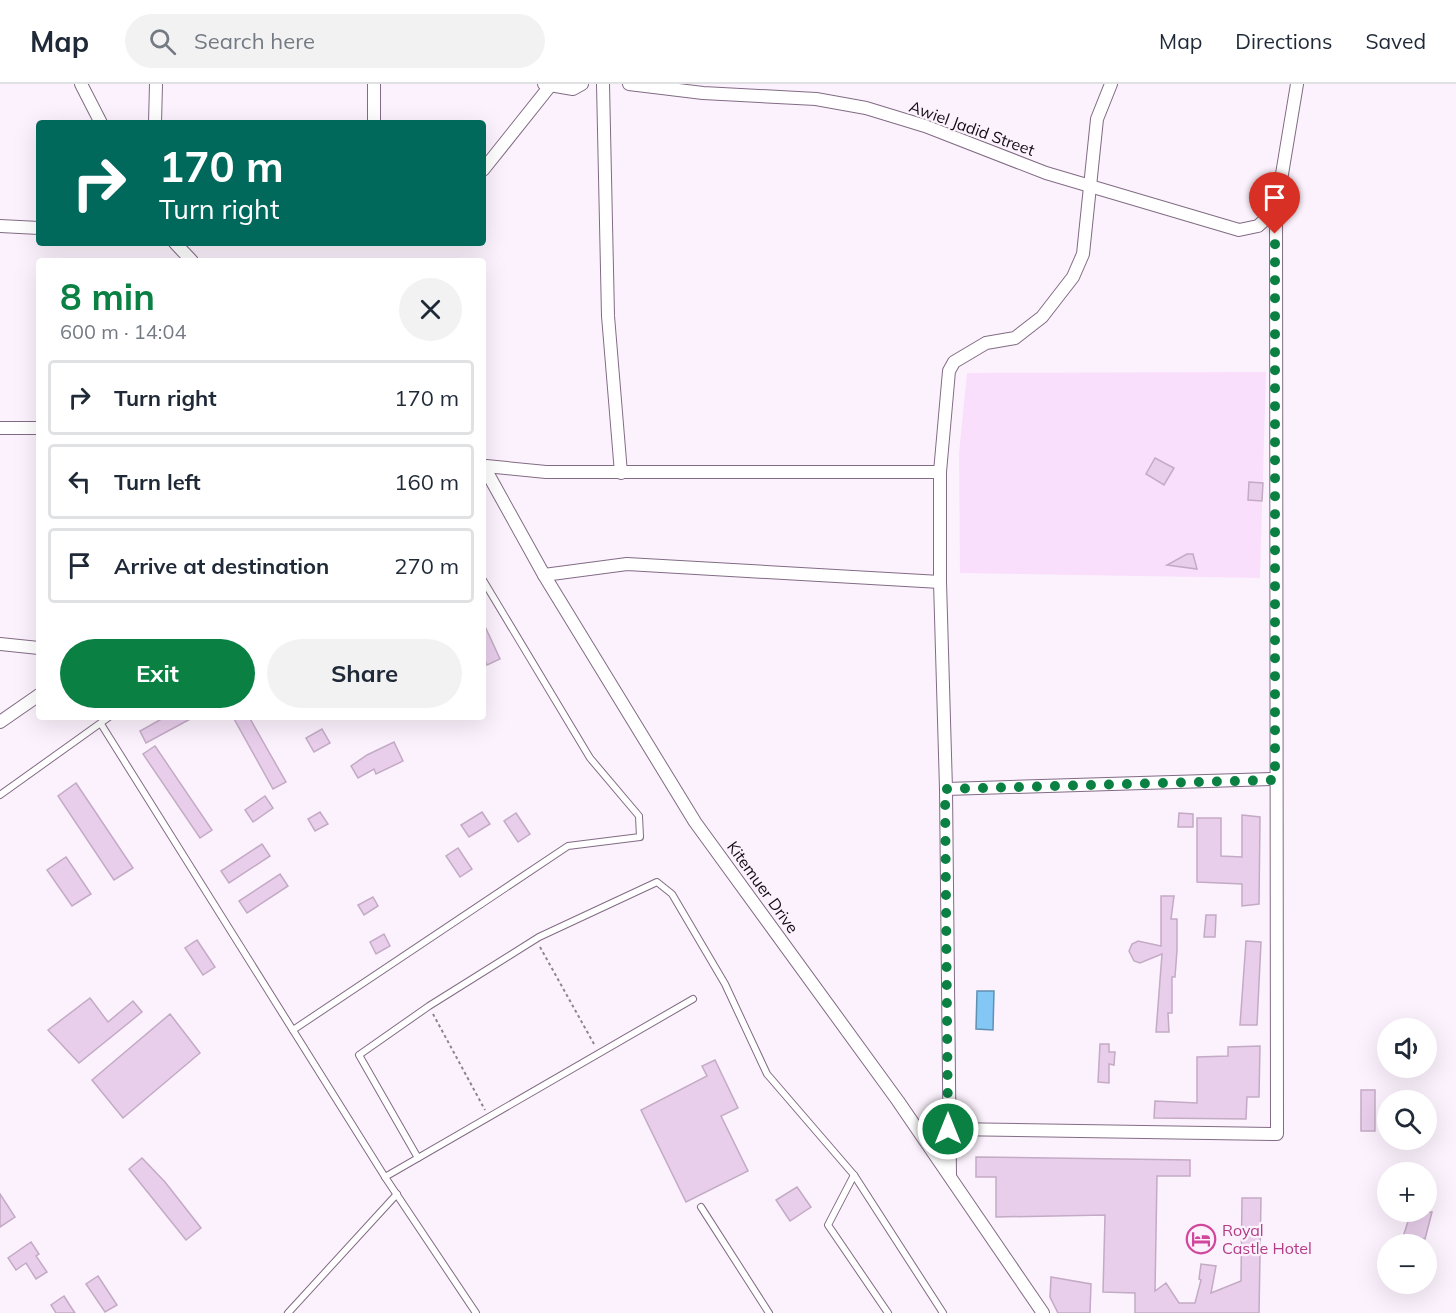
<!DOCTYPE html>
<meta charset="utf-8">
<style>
body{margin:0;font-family:Mulish,sans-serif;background:#f2f2f3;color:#1f2937;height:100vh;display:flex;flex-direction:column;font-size:22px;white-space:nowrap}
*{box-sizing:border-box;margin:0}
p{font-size:20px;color:#747a83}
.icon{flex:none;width:33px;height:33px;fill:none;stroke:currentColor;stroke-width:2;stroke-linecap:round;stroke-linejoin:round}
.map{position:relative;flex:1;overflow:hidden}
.sheet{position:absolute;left:36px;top:174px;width:450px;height:462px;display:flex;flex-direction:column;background:#fff;border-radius:6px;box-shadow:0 6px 24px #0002}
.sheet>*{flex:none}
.hud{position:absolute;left:36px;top:36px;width:450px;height:126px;border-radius:6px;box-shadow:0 6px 24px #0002;background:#00695c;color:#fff;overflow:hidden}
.fabs{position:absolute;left:1377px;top:934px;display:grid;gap:12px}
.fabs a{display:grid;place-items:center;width:60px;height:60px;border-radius:50%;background:#fff;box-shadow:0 6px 24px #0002;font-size:30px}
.pin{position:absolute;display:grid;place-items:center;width:51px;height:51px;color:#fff;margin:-62px -26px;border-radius:50% 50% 50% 0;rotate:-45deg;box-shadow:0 0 6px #0007}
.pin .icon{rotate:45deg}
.me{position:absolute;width:66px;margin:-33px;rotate:0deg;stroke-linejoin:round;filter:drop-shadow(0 0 4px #0008)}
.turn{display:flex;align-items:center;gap:21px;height:126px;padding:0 24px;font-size:27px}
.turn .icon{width:78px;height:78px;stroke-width:2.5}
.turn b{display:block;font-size:42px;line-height:51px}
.round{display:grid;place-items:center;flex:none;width:63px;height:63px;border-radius:32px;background:#f2f2f3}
.summary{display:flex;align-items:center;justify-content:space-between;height:102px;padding:0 24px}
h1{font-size:36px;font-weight:700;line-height:45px;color:#0b8043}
.button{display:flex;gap:12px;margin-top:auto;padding:12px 24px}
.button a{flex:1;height:69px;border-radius:36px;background:#0b8043;color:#fff;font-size:24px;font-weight:700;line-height:69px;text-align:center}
.button a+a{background:#f2f2f3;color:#1f2937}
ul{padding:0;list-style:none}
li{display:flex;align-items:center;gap:18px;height:75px;margin:0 12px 9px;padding:0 12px;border:3px solid #e0e1e3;border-radius:6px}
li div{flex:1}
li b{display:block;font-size:22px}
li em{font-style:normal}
header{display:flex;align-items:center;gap:36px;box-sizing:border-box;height:84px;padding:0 30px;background:#fff;border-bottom:2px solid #e0e1e3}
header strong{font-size:28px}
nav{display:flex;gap:33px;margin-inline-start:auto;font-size:21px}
.search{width:420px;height:54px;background:#f2f2f3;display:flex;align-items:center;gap:15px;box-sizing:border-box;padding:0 21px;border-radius:33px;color:#747a83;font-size:22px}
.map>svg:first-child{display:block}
.built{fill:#f9dffc}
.water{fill:#83c7f5;stroke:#618fb2;stroke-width:1.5}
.building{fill:#e8ceeb;stroke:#c3aac5;stroke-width:1.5}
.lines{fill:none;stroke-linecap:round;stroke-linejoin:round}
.lane-casing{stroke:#826b85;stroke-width:8}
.street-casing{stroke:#826b85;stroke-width:14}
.path{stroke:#8d848f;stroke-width:2;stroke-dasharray:3 3;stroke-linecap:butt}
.lane{stroke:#fff;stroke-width:6}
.street{stroke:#fff;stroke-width:12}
.route{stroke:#0b8043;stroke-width:10;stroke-dasharray:0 18}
.labels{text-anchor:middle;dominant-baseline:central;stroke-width:4.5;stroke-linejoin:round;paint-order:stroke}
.street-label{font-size:16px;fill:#130b15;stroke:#fcf2fd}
.hotel-label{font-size:16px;fill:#b23c85;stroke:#fcf2fd;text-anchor:start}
</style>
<header>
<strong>Map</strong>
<div class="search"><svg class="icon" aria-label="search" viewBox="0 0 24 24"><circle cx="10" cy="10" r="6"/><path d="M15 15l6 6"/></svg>Search here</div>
<nav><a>Map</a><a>Directions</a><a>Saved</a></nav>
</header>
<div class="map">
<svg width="1456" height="1229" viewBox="0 0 1456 1229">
<rect width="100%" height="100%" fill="#fcf2fd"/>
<!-- built -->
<polygon class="built" points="1266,288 1260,494 960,489 959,369 967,289"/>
<!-- water -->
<polygon class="water" points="977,907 994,907 993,946 976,945"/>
<!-- building -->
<g class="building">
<polygon points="1155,374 1174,384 1164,401 1146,390"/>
<polygon points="1249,398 1263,399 1262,417 1248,416"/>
<polygon points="1187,470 1193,470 1197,485 1167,481"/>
<polygon points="483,538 500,575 487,581 483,573"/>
<polygon points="165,633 194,633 146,659 140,647"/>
<polygon points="233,633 249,633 286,698 273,705"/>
<polygon points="322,645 330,659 314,668 306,654"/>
<polygon points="394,658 403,677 376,690 374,685 358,694 351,682 367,671"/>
<polygon points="155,662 212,746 200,754 143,670"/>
<polygon points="76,699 133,784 114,796 58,712"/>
<polygon points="265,712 273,724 253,738 245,726"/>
<polygon points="320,728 328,740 315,747 308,735"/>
<polygon points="482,728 490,740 469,753 461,741"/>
<polygon points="516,729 530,750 518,758 504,737"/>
<polygon points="1179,729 1193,730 1193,743 1178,743"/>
<polygon points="1242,731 1260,733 1259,820 1242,822 1242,800 1197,798 1197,734 1221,734 1221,772 1242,773"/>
<polygon points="262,760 270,772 229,799 221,787"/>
<polygon points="458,764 472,785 460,793 446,772"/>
<polygon points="66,773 91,810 72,822 47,786"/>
<polygon points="280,790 288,802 247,829 239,817"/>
<polygon points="1161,812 1174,812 1171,835 1177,835 1177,866 1175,893 1172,893 1172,929 1168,929 1169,948 1156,948 1162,870 1140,879 1134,877 1129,867 1132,860 1138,857 1161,862"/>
<polygon points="373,813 378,822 364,831 358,821"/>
<polygon points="1206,831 1216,831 1215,853 1204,853"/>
<polygon points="384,850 390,862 376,870 370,858"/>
<polygon points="197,856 215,883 203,891 185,864"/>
<polygon points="1246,857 1261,858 1257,941 1240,941"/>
<polygon points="90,914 108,938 133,917 142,928 79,979 48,946"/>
<polygon points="170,930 200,969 123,1034 92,996"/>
<polygon points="1100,960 1109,960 1109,968 1115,968 1114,981 1109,980 1109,999 1098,998"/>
<polygon points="1260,962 1259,1013 1247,1013 1246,1035 1154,1034 1155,1017 1197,1019 1197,973 1228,972 1228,963"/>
<polygon points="715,976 738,1024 721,1032 748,1087 686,1118 641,1026 707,992 702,982"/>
<rect x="1361" y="1006" width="14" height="41"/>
<polygon points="976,1073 1190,1076 1190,1092 1157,1092 1155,1207 1166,1199 1179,1219 1195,1219 1201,1196 1199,1195 1201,1180 1216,1182 1211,1209 1241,1197 1242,1114 1261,1114 1259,1229 1135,1229 1135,1209 1103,1208 1105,1131 996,1133 996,1093 976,1093"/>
<polygon points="142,1074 165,1098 201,1144 186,1156 129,1085"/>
<polygon points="797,1103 811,1123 790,1137 776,1116"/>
<polygon points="0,1110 15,1133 0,1143"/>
<polygon points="1411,1128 1432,1128 1425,1155 1403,1153"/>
<polygon points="31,1158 39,1170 36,1172 47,1188 36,1195 26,1179 16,1186 8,1174"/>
<polygon points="98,1192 117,1221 105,1228 86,1200"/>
<polygon points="1051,1193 1091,1200 1090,1229 1058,1229 1050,1213"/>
<polygon points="64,1212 69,1220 75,1229 56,1229 51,1221"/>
</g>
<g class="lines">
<!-- lane casing -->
<g class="lane-casing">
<g id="lane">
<polyline points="101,640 385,1093 476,1229"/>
<polyline points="0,711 109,633"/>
<polyline points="293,946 568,762 640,753 639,732 590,674 483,496"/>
<polyline points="418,1074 359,971 429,922 539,853 657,798 672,810 725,900 767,990 854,1091 943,1229"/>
<polyline points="854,1091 828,1141 888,1229"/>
<polyline points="385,1093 693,915"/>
<polyline points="701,1123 769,1229"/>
<polyline points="288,1229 397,1110"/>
</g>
</g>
<!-- street casing -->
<g class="street-casing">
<g id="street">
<polyline points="81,0 101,39"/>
<polyline points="374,0 374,39"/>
<polyline points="544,0 573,5 582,0"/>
<polyline points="603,0 608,232 621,389"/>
<polyline points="629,0 703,9 816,15 866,24 925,42 1046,89 1239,146 1258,142 1276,126 1297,0"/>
<polyline points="155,39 156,0"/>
<polyline points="483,86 550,2"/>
<polyline points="0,142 39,144"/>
<polyline points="175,159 192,177"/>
<polyline points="0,344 39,344"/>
<polyline points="483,381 544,491 695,738 898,1017 1043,1229"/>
<polyline points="486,382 546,388 940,388"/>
<polyline points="544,491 627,480 940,498"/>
<polyline points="0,560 39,564"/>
<polyline points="0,638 39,611"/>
<polyline points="946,705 1275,695"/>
<polyline points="948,1045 1277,1050 1276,126"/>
<polyline points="950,1092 946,705 940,498 940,388 949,287 954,278 986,259 1015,254 1042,233 1073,193 1083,170 1097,35 1111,0"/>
</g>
</g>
<!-- path -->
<g class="path">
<polyline points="540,863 594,960"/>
<polyline points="433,930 485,1026"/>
</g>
<!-- lane -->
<use href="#lane" class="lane"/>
<!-- street -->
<use href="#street" class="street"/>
</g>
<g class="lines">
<!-- route -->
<polyline class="route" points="948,1045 945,705 1275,696 1275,150"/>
</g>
<!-- icons -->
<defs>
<g id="hotel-ring" transform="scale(1.5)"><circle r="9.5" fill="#fcf2fd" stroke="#d1479c" stroke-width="1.5"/><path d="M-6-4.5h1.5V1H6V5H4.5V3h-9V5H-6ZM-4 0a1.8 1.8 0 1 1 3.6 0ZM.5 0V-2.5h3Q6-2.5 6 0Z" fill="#d1479c"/></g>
</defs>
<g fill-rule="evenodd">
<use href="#hotel-ring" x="1201" y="1155"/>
</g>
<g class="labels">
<!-- street labels -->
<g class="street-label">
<text transform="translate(972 44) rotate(20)">Awiel Jadid Street</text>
<text transform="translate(763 803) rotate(54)">Kitemuer Drive</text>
</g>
<!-- hotel labels -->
<g class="hotel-label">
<text x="1222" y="1146">Royal<tspan x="1222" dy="18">Castle Hotel</tspan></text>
</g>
</g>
</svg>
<div class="fabs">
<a><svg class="icon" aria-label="sound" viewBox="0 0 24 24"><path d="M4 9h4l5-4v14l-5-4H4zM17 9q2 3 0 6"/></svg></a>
<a><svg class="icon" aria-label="search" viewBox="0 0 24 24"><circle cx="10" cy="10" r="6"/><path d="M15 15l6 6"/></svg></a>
<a>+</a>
<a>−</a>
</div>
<div class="pin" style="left:1275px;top:150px;background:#d93025"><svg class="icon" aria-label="arrive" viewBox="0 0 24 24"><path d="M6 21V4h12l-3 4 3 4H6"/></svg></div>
<svg class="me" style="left:948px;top:1045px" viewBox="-20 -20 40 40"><circle r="17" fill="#0b8043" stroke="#fff" stroke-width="3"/><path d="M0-11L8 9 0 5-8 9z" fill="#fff"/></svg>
<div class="hud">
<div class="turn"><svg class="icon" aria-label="right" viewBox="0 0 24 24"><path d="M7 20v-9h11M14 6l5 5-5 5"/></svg><div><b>170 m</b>Turn right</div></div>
</div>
<section class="sheet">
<div class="summary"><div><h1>8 min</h1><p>600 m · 14:04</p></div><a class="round"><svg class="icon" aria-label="close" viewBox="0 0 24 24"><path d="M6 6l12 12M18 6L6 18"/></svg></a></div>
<ul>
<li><svg class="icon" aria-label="right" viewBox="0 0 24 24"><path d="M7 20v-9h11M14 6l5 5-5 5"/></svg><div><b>Turn right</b></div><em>170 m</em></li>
<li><svg class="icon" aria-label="left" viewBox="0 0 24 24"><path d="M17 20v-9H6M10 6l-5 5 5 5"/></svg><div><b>Turn left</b></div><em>160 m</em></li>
<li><svg class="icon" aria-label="arrive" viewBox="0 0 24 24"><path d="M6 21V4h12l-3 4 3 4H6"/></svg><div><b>Arrive at destination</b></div><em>270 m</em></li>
</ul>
<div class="button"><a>Exit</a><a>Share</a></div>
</section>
</div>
